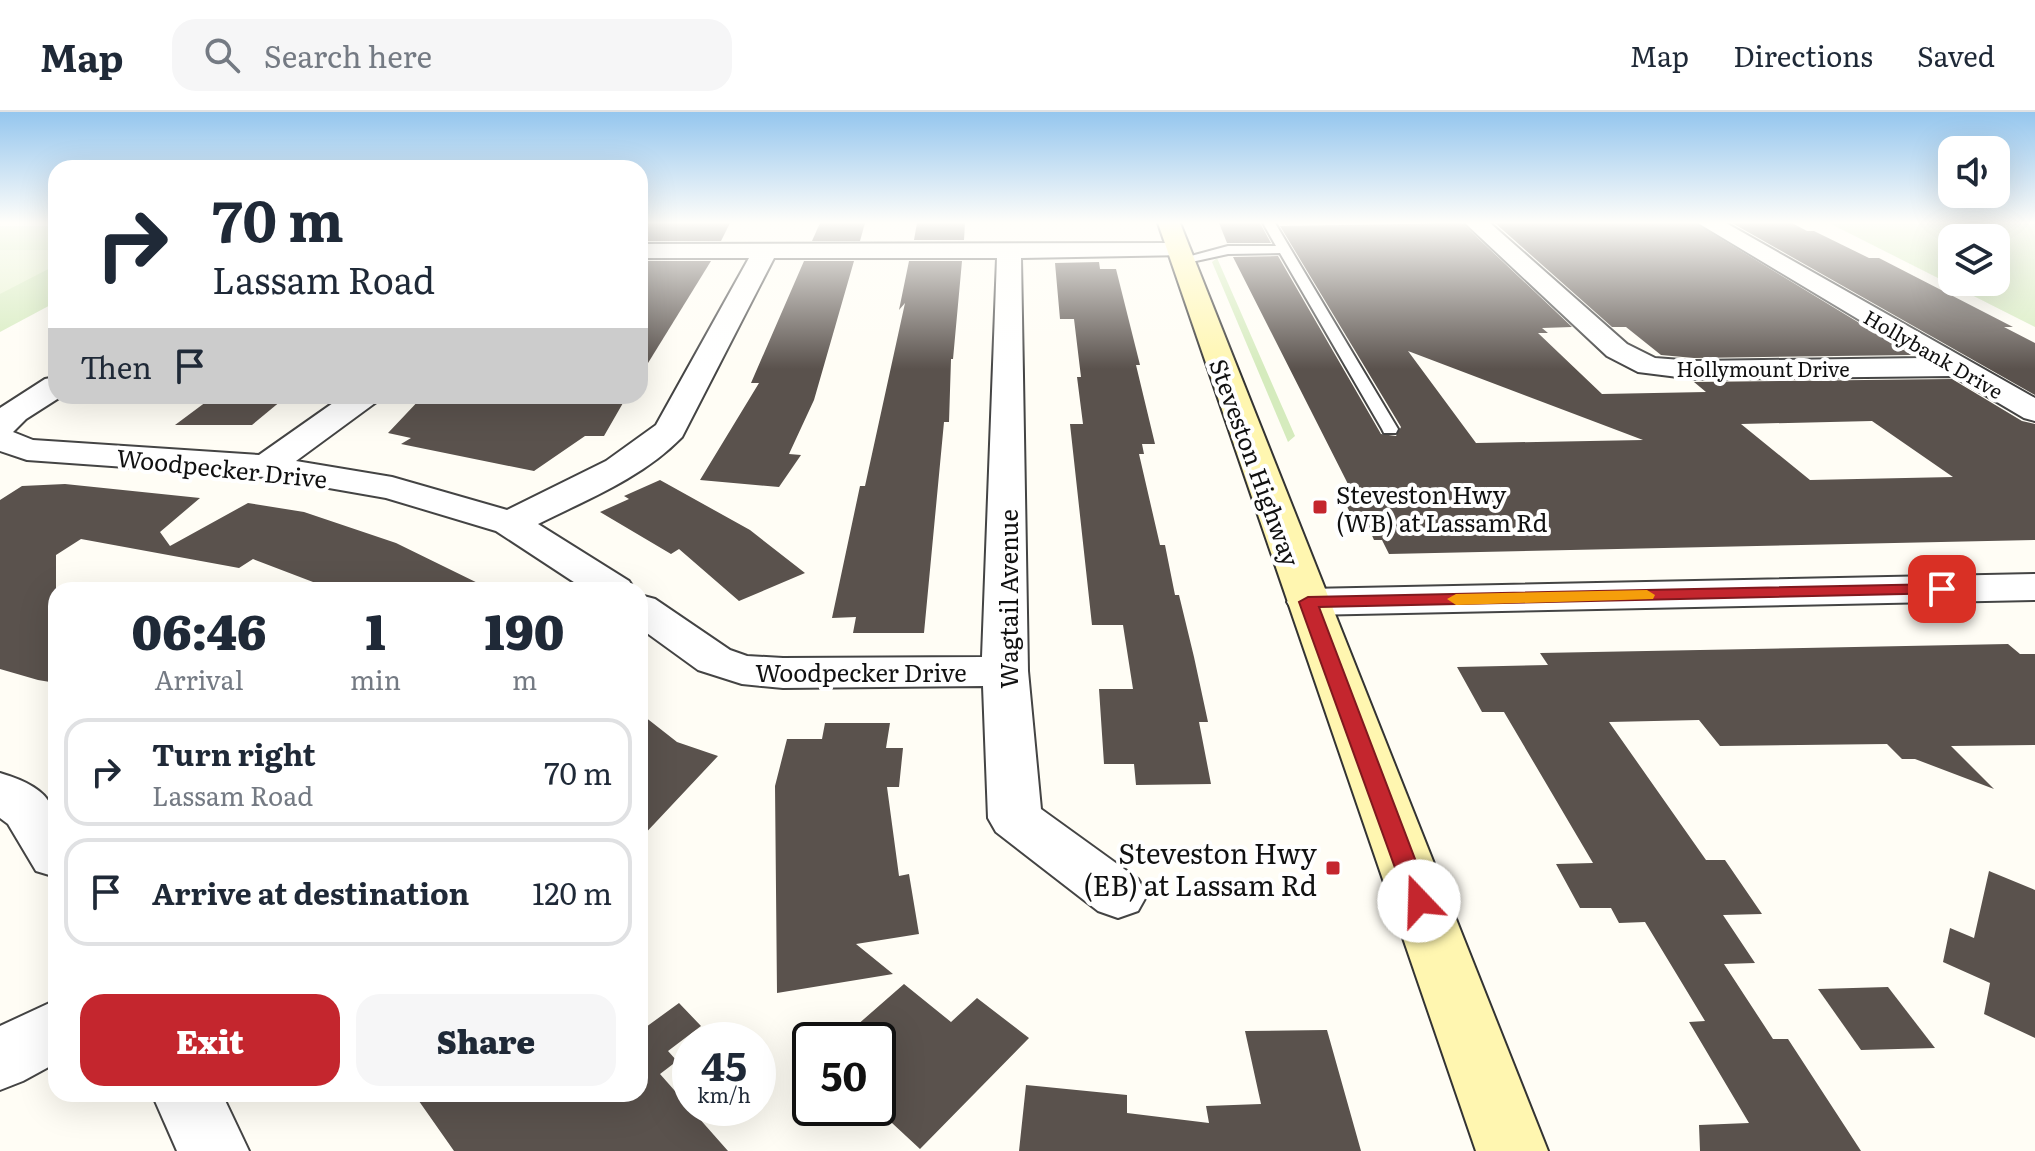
<!DOCTYPE html>
<style>
body{margin:0;font-family:Literata,serif;background:#f6f6f7;color:#1f2937;height:100vh;display:flex;flex-direction:column;font-size:30px;white-space:nowrap}
*{box-sizing:border-box;margin:0}
p{font-size:26px;color:#747a83}
.icon{flex:none;width:44px;height:44px;fill:none;stroke:currentColor;stroke-width:2;stroke-linecap:round;stroke-linejoin:round}
.map{position:relative;flex:1;overflow:hidden}
.side{position:absolute;left:48px;top:470px;width:600px;height:520px;display:flex;flex-direction:column;background:#fff;border-radius:24px;box-shadow:0 8px 32px #0002}
.side>*{flex:none}
.guide{position:absolute;left:48px;top:48px;width:600px;height:244px;border-radius:24px;box-shadow:0 8px 32px #0002;background:#fff;color:#1f2937;overflow:hidden}
.tools{position:absolute;left:1938px;top:24px;display:grid;gap:16px}
.tools a{display:grid;place-items:center;width:72px;height:72px;border-radius:16px;background:#fff;box-shadow:0 8px 32px #0002;font-size:40px}
.speed{position:absolute;left:672px;top:910px;display:flex;gap:16px;font-size:40px;font-weight:700;text-align:center}
.speed>*{display:grid;place-content:center;width:104px;height:104px;border-radius:50%;background:#fff;box-shadow:0 8px 32px #0002;line-height:1}
.speed small{font-size:20px;font-weight:400}
.speed .limit{border:4px solid #111;border-radius:12px;background:#fff;color:#111}
.pin{position:absolute;display:grid;place-items:center;width:68px;height:68px;color:#fff;margin:-34px;border-radius:16px;box-shadow:0 4px 12px #0006}
.me{position:absolute;width:88px;margin:-44px;rotate:339deg;stroke-linejoin:round;filter:drop-shadow(0 0 6px #0008)}
.turn{display:flex;align-items:center;gap:28px;height:168px;padding:0 32px;font-size:36px}
.turn .icon{width:104px;height:104px;stroke-width:2.5}
.turn b{display:block;font-size:56px;line-height:68px}
.then{display:flex;align-items:center;height:76px;padding:0 32px;background:#0003;gap:16px;font-size:30px}
.eta{display:flex;justify-content:space-evenly;align-items:center;height:136px;text-align:center}
.eta b{font-size:48px;font-weight:800;line-height:56px}
.cta{display:flex;gap:16px;margin-top:auto;padding:16px 32px}
.cta a{flex:1;height:92px;border-radius:24px;background:#c4262e;color:#fff;font-size:32px;font-weight:800;line-height:92px;text-align:center}
.cta a+a{background:#f6f6f7;color:#1f2937}
ul{padding:0;list-style:none}
li{display:flex;align-items:center;gap:24px;height:108px;margin:0 16px 12px;padding:0 16px;border:4px solid #e0e1e3;border-radius:24px}
li div{flex:1}
li b{display:block;font-size:30px}
li em{font-style:normal}
header{display:flex;align-items:center;gap:48px;box-sizing:border-box;height:112px;padding:0 40px;background:#fff;border-bottom:2px solid #e0e1e3}
header strong{font-size:38px}
nav{display:flex;gap:44px;margin-inline-start:auto;font-size:28px}
.search{width:560px;height:72px;background:#f6f6f7;display:flex;align-items:center;gap:20px;box-sizing:border-box;padding:0 28px;border-radius:24px;color:#747a83;font-size:30px}
.map>svg:first-child{display:block}
.green{fill:#d5ebbd;fill-rule:evenodd}
.pitch{fill:#e6f2cf}
.building{fill:#5a524d;fill-rule:evenodd}
.lines{fill:none;stroke-linecap:round;stroke-linejoin:round}
.service-casing{stroke:#444;stroke-width:4}
.minor-casing{stroke:#444;stroke-width:4}
.secondary-casing{stroke:#333;stroke-width:4}
.service{fill:#fff;fill-rule:evenodd}
.minor{fill:#fff;fill-rule:evenodd}
.secondary{fill:#fff6b0;fill-rule:evenodd}
.route{fill:#c4262e;stroke:#7f191e;stroke-width:2}
.slow{fill:#f59e0b}
.poi-dot{fill:#c4262e;stroke:#fff;stroke-width:3}
.labels{text-anchor:middle;dominant-baseline:central;stroke-width:8;stroke-linejoin:round;paint-order:stroke}
.far-street-label{font-size:20px;fill:#111;stroke:#fff}
.street-label{font-size:24px;fill:#111;stroke:#fff}
.poi-label{font-size:24px;fill:#111;stroke:#fff;text-anchor:start}
.near-poi-label{font-size:28px;fill:#111;stroke:#fff;text-anchor:end}
</style>
<header>
<strong>Map</strong>
<div class="search"><svg class="icon" aria-label="search" viewBox="0 0 24 24"><circle cx="10" cy="10" r="6"/><path d="M15 15l6 6"/></svg>Search here</div>
<nav><a>Map</a><a>Directions</a><a>Saved</a></nav>
</header>
<div class="map">
<svg width="2035" height="1039" viewBox="0 0 2035 1039">
<rect width="100%" height="100%" fill="#fffdf5"/>
<!-- green -->
<g class="green">
<path d="M1830,111H2035V215L1829,111ZM1996,126V170H1952V126Z"/>
<polygon points="0,114 56,114 56,190 0,220"/>
<polygon points="1217,146 1295,324 1288,330 1212,150"/>
</g>
<!-- pitch -->
<polygon class="pitch" points="0,138 56,138 56,153 0,182"/>
<!-- building -->
<g class="building">
<polygon points="640,111 730,111 721,129 640,129"/>
<polygon points="820,111 865,111 860,129 812,129"/>
<polygon points="917,111 965,111 964,128 914,128"/>
<polygon points="1219,111 1260,111 1271,131 1227,131"/>
<path d="M1462,111L1572,215L1542,216L1548,221H1538L1602,282L1706,280L1694,270L1952,267L2022,309L2035,312V428L1389,442L1382,428H1374L1369,417H1358L1338,376H1350L1233,145L1278,144L1381,322L1396,324L1401,315L1280,114ZM1408,239L1569,300L1643,328L1476,331ZM1872,309L1953,365L1810,368L1741,312Z"/>
<polygon points="1495,111 1695,111 1912,243 1694,246 1661,243 1626,215 1612,215"/>
<polygon points="1732,111 1792,111 1807,119 1814,119 1869,146 1879,146 2013,215 2004,215 2035,231 2035,283"/>
<polygon points="640,149 711,149 640,264"/>
<polygon points="804,149 854,149 814,288 789,342 801,343 779,375 700,368 759,271 751,271"/>
<polygon points="909,149 962,149 953,247 951,247 949,310 944,310 924,521 853,521 856,505 832,506 860,374 865,374 905,191 899,198"/>
<polygon points="1099,150 1100,157 1116,157 1140,253 1136,253 1155,332 1142,332 1144,342 1139,342 1160,433 1165,433 1175,483 1179,483 1194,545 1208,610 1199,610 1211,672 1136,673 1134,652 1104,652 1099,577 1133,577 1123,513 1092,513 1070,312 1083,312 1077,265 1081,265 1074,207 1060,207 1055,151"/>
<polygon points="214,284 287,284 252,313 175,313"/>
<polygon points="423,284 627,284 604,324 585,324 534,359 401,332 411,326 388,321"/>
<polygon points="660,368 750,418 805,461 739,489 679,437 671,442 600,400 629,387 624,384"/>
<polygon points="65,372 200,386 160,420 170,434 248,391 304,400 396,431 492,478 334,478 253,447 239,456 81,427 56,443 56,571 38,568 0,557 0,388 22,374"/>
<polygon points="2008,532 2020,542 2035,542 2035,633 1951,634 1994,677 1915,647 1902,647 1887,632 1720,634 1699,608 1609,610 1706,748 1725,748 1762,802 1723,803 1755,851 1724,852 1773,927 1788,927 1861,1039 1700,1039 1699,1013 1749,1011 1689,910 1705,909 1645,810 1619,811 1611,796 1580,796 1556,752 1593,751 1504,600 1482,600 1457,555 1548,553 1540,541"/>
<polygon points="640,601 677,630 718,644 640,727"/>
<polygon points="825,611 890,611 886,636 903,636 899,675 887,675 899,764 909,762 919,822 856,832 893,862 777,881 775,674 787,627 822,627"/>
<polygon points="1989,759 2035,778 2035,926 1984,902 1990,871 1943,850 1950,816 1974,826"/>
<polygon points="904,872 951,910 977,886 1029,926 920,1037 878,998 878,928 840,928"/>
<polygon points="1888,875 1935,936 1861,938 1818,877"/>
<polygon points="679,891 701,914 668,939 677,949 660,962 728,1039 454,1039 414,982 640,982 640,909 646,915"/>
<polygon points="1327,918 1361,1039 1019,1039 1026,973 1127,983 1127,1001 1209,1011 1206,994 1261,992 1245,919"/>
</g>
<g class="lines">
<!-- service casing -->
<g class="service-casing">
<polygon id="service" points="1263,111 1275,111 1398,317 1396,321 1384,321 1382,317 1280,141 1228,142 1182,152 1176,148 1228,134 1276,134"/>
</g>
<!-- minor casing -->
<g class="minor-casing">
<g id="minor">
<polygon points="1465,111 1490,111 1627,232 1655,246 1694,249 1923,246 1698,111 1726,111 2035,286 2035,309 2024,306 1953,264 1694,267 1638,260 1607,244"/>
<path d="M1178,131L1186,133L1190,138L1186,143L1021,146L1028,559L1041,697L1138,767L1147,783L1138,799L1118,806L1098,799L996,720L988,706L983,574L783,576L742,572L698,558L640,516V483L655,487L730,538L747,544L783,546L982,545L997,146H774L682,325C642,366 588,387 538,412L629,469L635,478H586L496,419L386,386L266,365L27,348L0,339V296L45,267L56,265V284H62L26,307L13,320L33,328L259,343L343,284H380L375,291L296,349L392,365L507,398L606,349L656,313L749,146H640V132Z"/>
<polygon points="2035,462 2035,488 1308,503 1293,499 1287,490 1293,481 1308,477"/>
<path d="M0,661C67,681 56,706 56,765L36,759L8,712L0,706Z"/>
<polygon points="56,888 56,951 23,969 0,978 0,914"/>
<polygon points="152,982 222,982 249,1039 177,1039"/>
</g>
</g>
<!-- secondary casing -->
<g class="secondary-casing">
<polygon id="secondary" points="1158,111 1180,111 1548,1039 1476,1039"/>
</g>
<!-- service -->
<use href="#service" class="service"/>
<!-- minor -->
<use href="#minor" class="minor"/>
<!-- secondary -->
<use href="#secondary" class="secondary"/>
</g>
<!-- sky -->
<linearGradient id="sky" x2="0" y2="1"><stop stop-color="#95c6ee"/><stop offset="0.43" stop-color="#fffefa"/><stop offset="1" stop-color="#fffefa" stop-opacity="0"/></linearGradient>
<rect width="2035" height="257" fill="url(#sky)"/>
<!-- route -->
<polygon class="route" points="1942,472 1949,473 1951,477 1949,481 1319,495 1431,789 1428,796 1419,799 1410,796 1407,789 1299,490 1308,485"/>
<!-- slow -->
<polygon class="slow" points="1647,478 1655,483 1653,487 1456,493 1447,487 1456,482"/>
<!-- markers -->
<g class="poi-dot">
<rect x="1312" y="387" width="16" height="16" rx="4"/>
<rect x="1325" y="748" width="16" height="16" rx="4"/>
</g>
<g class="labels">
<!-- far-street labels -->
<g class="far-street-label">
<text transform="translate(1934 241) rotate(30)">Hollybank Drive</text>
<text x="1763" y="256">Hollymount Drive</text>
</g>
<!-- street labels -->
<g class="street-label">
<text transform="translate(1256 350) rotate(70)">Steveston Highway</text>
<text transform="translate(222 355) rotate(6)">Woodpecker Drive</text>
<text transform="translate(1007 487) rotate(-90)">Wagtail Avenue</text>
<text x="861" y="559">Woodpecker Drive</text>
</g>
<!-- poi labels -->
<g class="poi-label">
<text x="1336" y="381">Steveston Hwy<tspan x="1336" dy="28">(WB) at Lassam Rd</tspan></text>
</g>
<!-- near-poi labels -->
<g class="near-poi-label">
<text x="1317" y="740">Steveston Hwy<tspan x="1317" dy="32">(EB) at Lassam Rd</tspan></text>
</g>
</g>
</svg>
<div class="tools">
<a><svg class="icon" aria-label="sound" viewBox="0 0 24 24"><path d="M4 9h4l5-4v14l-5-4H4zM17 9q2 3 0 6"/></svg></a>
<a><svg class="icon" aria-label="layers" viewBox="0 0 24 24"><path d="M12 4l9 5-9 5-9-5zM3 14l9 5 9-5"/></svg></a>
</div>
<div class="speed"><div>45<small>km/h</small></div><div class="limit">50</div></div>
<div class="pin" style="left:1942px;top:477px;background:#d93025"><svg class="icon" aria-label="arrive" viewBox="0 0 24 24"><path d="M6 21V4h12l-3 4 3 4H6"/></svg></div>
<svg class="me" style="left:1419px;top:789px" viewBox="-20 -20 40 40"><circle r="19" fill="#fff"/><path d="M0-13L10 11 0 6-10 11z" fill="#c4262e"/></svg>
<div class="guide">
<div class="turn"><svg class="icon" aria-label="right" viewBox="0 0 24 24"><path d="M7 20v-9h11M14 6l5 5-5 5"/></svg><div><b>70 m</b>Lassam Road</div></div>
<div class="then">Then<svg class="icon" aria-label="arrive" viewBox="0 0 24 24"><path d="M6 21V4h12l-3 4 3 4H6"/></svg></div>
</div>
<section class="side">
<div class="eta">
<div><b>06:46</b><p>Arrival</p></div>
<div><b>1</b><p>min</p></div>
<div><b>190</b><p>m</p></div>
</div>
<ul>
<li><svg class="icon" aria-label="right" viewBox="0 0 24 24"><path d="M7 20v-9h11M14 6l5 5-5 5"/></svg><div><b>Turn right</b><p>Lassam Road</p></div><em>70 m</em></li>
<li><svg class="icon" aria-label="arrive" viewBox="0 0 24 24"><path d="M6 21V4h12l-3 4 3 4H6"/></svg><div><b>Arrive at destination</b></div><em>120 m</em></li>
</ul>
<div class="cta"><a>Exit</a><a>Share</a></div>
</section>
</div>
